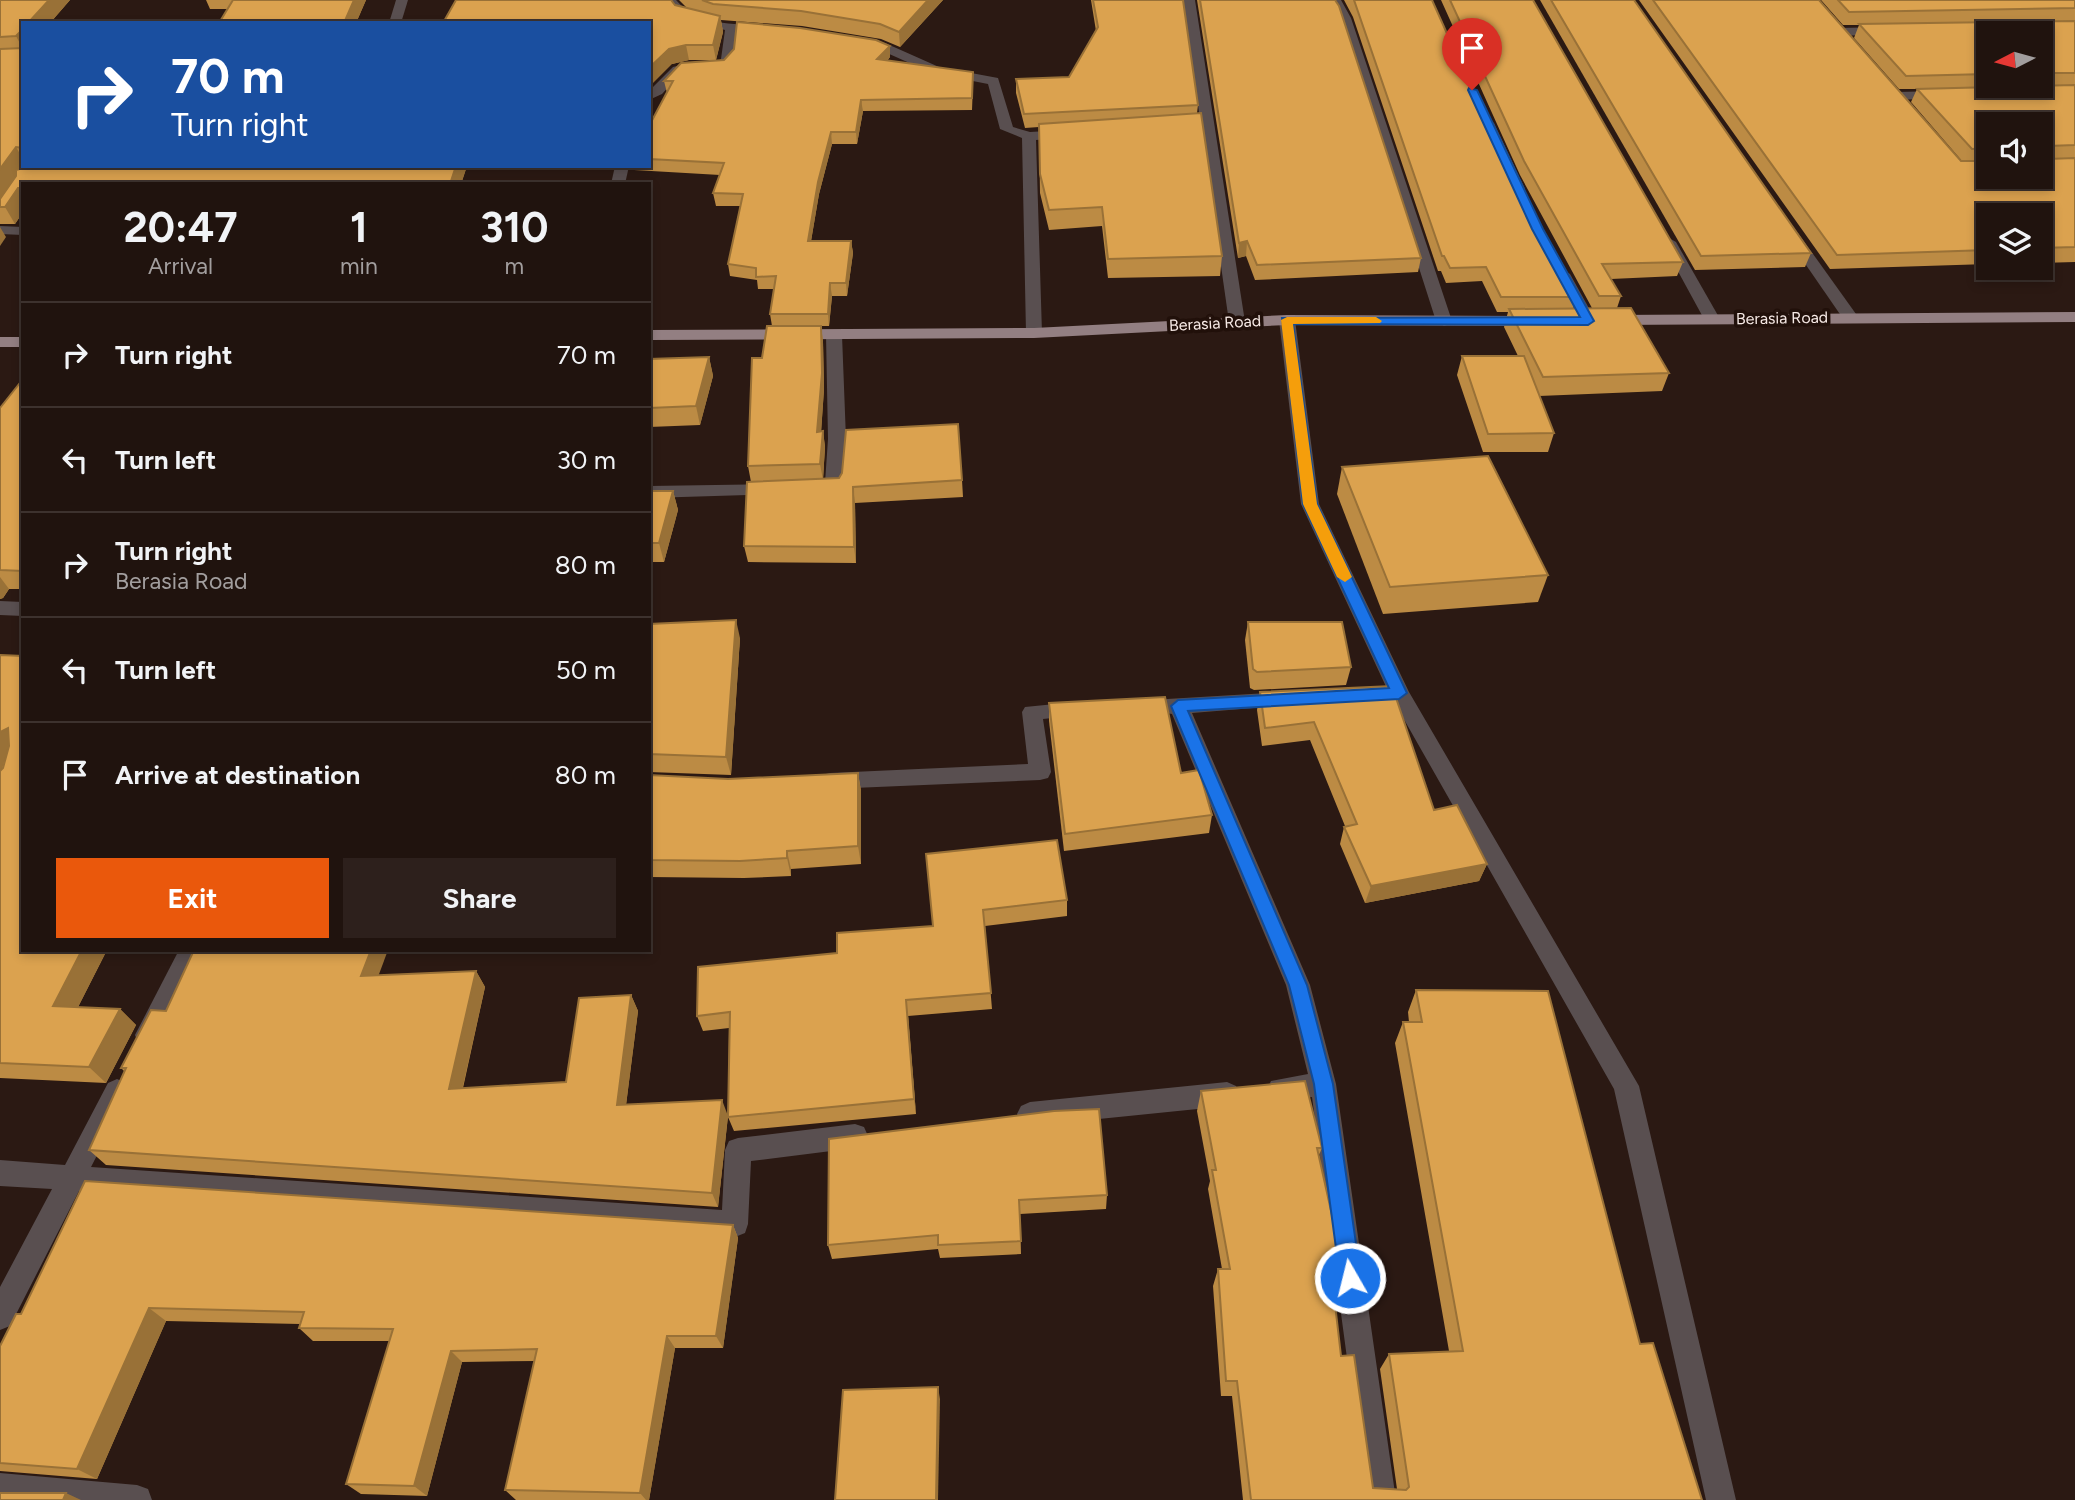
<!DOCTYPE html>
<style>
body{margin:0;font-family:Figtree,sans-serif;background:#2d201c;color:#f1f3f6;height:100vh;display:flex;flex-direction:column;font-size:26px;white-space:nowrap}
*{box-sizing:border-box;margin:0}
p{font-size:23px;color:#a29e9e}
.icon{flex:none;width:38px;height:38px;fill:none;stroke:currentColor;stroke-width:2;stroke-linecap:round;stroke-linejoin:round}
.map{position:relative;flex:1;overflow:hidden}
.details{position:absolute;left:21px;top:182px;width:630px;height:770px;display:flex;flex-direction:column;background:#20130e;border-radius:0px;box-shadow:0 4px 10px #0003,0 0 0 2px #3d322e}
.details>*{flex:none}
.guide{position:absolute;left:21px;top:21px;width:630px;height:147px;border-radius:0px;box-shadow:0 4px 10px #0003,0 0 0 2px #3d322e;background:#1a4fa0;color:#fff;overflow:hidden}
.needle{width:46px;rotate:264deg}
.buttons{position:absolute;left:1976px;top:21px;display:grid;gap:14px}
.buttons a{display:grid;place-items:center;width:77px;height:77px;border-radius:0px;background:#20130e;box-shadow:0 4px 10px #0003,0 0 0 2px #3d322e;font-size:35px}
.pin{position:absolute;display:grid;place-items:center;width:60px;height:60px;color:#fff;margin:-72px -30px;border-radius:50% 50% 50% 0;rotate:-45deg;box-shadow:0 0 7px #0007}
.pin .icon{rotate:45deg}
.me{position:absolute;width:77px;margin:-38px;rotate:352deg;stroke-linejoin:round;filter:drop-shadow(0 0 5px #0008)}
.turn{display:flex;align-items:center;gap:24px;height:147px;padding:0 35px;font-size:32px}
.turn .icon{width:91px;height:91px;stroke-width:2.5}
.turn b{display:block;font-size:49px;line-height:60px}
.eta{display:flex;justify-content:space-evenly;align-items:center;height:119px;text-align:center}
.eta b{font-size:42px;font-weight:700;line-height:49px}
.button{display:flex;gap:14px;margin-top:auto;padding:14px 35px}
.button a{flex:1;height:80px;border-radius:0px;background:#ea580c;color:#fff;font-size:28px;font-weight:700;line-height:80px;text-align:center}
.button a+a{background:#2d201c;color:#f1f3f6}
ul{padding:0;list-style:none}
li{display:flex;align-items:center;gap:21px;height:105px;padding:0 35px;border-top:2px solid #3d322e}
li div{flex:1}
li b{display:block;font-size:26px}
li em{font-style:normal}
.map>svg:first-child{display:block}
.lines{fill:none;stroke-linecap:round;stroke-linejoin:round}
.minor{fill:#594f50;fill-rule:evenodd}
.major{fill:#937f82;fill-rule:evenodd}
.wall{fill:#bc8b44;fill-rule:evenodd}
.shaded-wall{fill:#997137}
.building{fill:#dba24f;stroke:#997137;stroke-width:2}
.route{fill:#1a73e8;stroke:#114b97;stroke-width:2}
.slow{fill:#f59e0b}
.labels{text-anchor:middle;dominant-baseline:central;stroke-width:7;stroke-linejoin:round;paint-order:stroke}
.far-street-label{font-size:16px;fill:#f7eae6;stroke:#21100a}
</style>
<div class="map">
<svg width="2075" height="1500" viewBox="0 0 2075 1500">
<rect width="100%" height="100%" fill="#2b1913"/>
<g class="lines">
<!-- minor -->
<g class="minor">
<polygon points="396,0 408,0 401,23 389,23"/>
<path d="M664,0H676C698,25 733,24 764,26L770,30L764,34L737,32L733,60L724,70L682,72L662,94L649,100V91L673,67L689,63H717L721,59L725,30L684,19Z"/>
<polygon points="1183,0 1195,0 1245,322 1237,327 1229,322"/>
<polygon points="1329,0 1341,0 1351,18 1452,321 1450,324 1444,326 1436,321 1339,18"/>
<polygon points="1886,27 1892,31 1890,34 1839,36 1833,32 1839,28"/>
<polygon points="862,39 885,43 939,67 998,78 1013,127 1030,132 1065,130 1072,134 1065,138 1036,140 1042,333 1040,336 1028,336 1026,333 1022,138 1000,129 988,84 932,73 878,49 858,46 858,40"/>
<polygon points="1943,91 1948,92 1948,98 1895,100 1889,96 1895,92"/>
<polygon points="1487,119 1494,123 1525,189 1523,192 1513,192 1511,189 1480,123"/>
<polygon points="615,166 629,166 625,184 611,184"/>
<polygon points="0,226 23,227 23,235 0,234"/>
<polygon points="1793,232 1798,233 1856,314 1858,317 1856,320 1844,320 1786,236"/>
<polygon points="1669,238 1676,242 1720,319 1718,322 1706,322 1704,319 1662,242"/>
<polygon points="1562,269 1570,274 1596,321 1594,324 1588,326 1580,321 1554,274"/>
<polygon points="1287,315 1295,320 1319,504 1409,692 1639,1086 1736,1500 1706,1500 1614,1089 1389,693 1301,504 1279,320"/>
<path d="M834,330L842,335L846,439L842,489C835,498 814,498 807,489L810,485L825,483L828,439L826,335Z"/>
<polygon points="773,484 779,486 782,490 779,494 649,498 649,486"/>
<polygon points="0,601 23,602 23,616 0,615"/>
<polygon points="1285,692 1292,695 1295,700 1292,705 1192,713 1310,985 1336,1084 1396,1500 1366,1500 1312,1097 1280,1101 1271,1097 1267,1089 1271,1081 1308,1074 1286,985 1172,714 1160,712 1157,707 1160,702 1167,699"/>
<polygon points="1075,702 1082,705 1085,710 1082,715 1043,719 1051,772 1048,778 1040,780 830,789 822,787 819,781 822,775 830,773 1028,764 1022,712 1025,707"/>
<polygon points="179,950 203,950 156,1043 147,1046 138,1043 135,1035"/>
<polygon points="117,1079 126,1083 130,1091 91,1167 722,1210 725,1150 729,1141 738,1138 855,1124 864,1127 868,1136 864,1145 855,1148 751,1161 748,1224 745,1233 735,1237 79,1191 10,1326 0,1330 0,1287 52,1189 0,1186 0,1160 65,1165 108,1083"/>
<polygon points="1227,1082 1236,1086 1240,1094 1236,1102 1227,1106 1030,1126 1021,1122 1017,1114 1021,1106 1030,1102"/>
<polygon points="0,1473 137,1485 148,1489 152,1500 0,1500"/>
</g>
<!-- major -->
<g class="major">
<polygon points="2075,312 2075,322 1612,325 1604,320 1612,315"/>
<polygon points="1287,315 1534,316 1542,321 1534,326 1287,325 1034,338 649,340 649,330 1034,328"/>
<rect x="0" y="337" width="23" height="10"/>
</g>
</g>
<!-- wall -->
<g class="wall">
<polygon points="0,0 70,0 50,23 23,23 23,166 467,166 461,184 23,184 23,212 15,224 0,224"/>
<polygon points="206,0 366,0 356,23 219,23 228,9 210,9"/>
<polygon points="679,0 943,0 900,47 881,39 802,26 721,20 723,32 716,60 689,60 672,64 675,5 687,8"/>
<polygon points="1091,0 1183,0 1198,105 1197,113 1222,256 1220,276 1108,278 1102,226 1049,230 1040,193 1039,127 1025,128 1016,93 1016,79 1069,77 1096,31"/>
<polygon points="1197,0 1335,0 1421,258 1418,272 1255,280 1246,256 1238,258"/>
<polygon points="1344,0 1432,0 1505,163 1577,297 1573,308 1592,308 1520,175 1441,0 1533,0 1683,262 1677,276 1611,279 1621,296 1617,308 1669,373 1662,391 1539,396 1554,433 1548,452 1483,452 1457,375 1462,356 1518,356 1504,327 1508,312 1497,312 1482,281 1446,283 1441,271 1438,271 1353,17"/>
<polygon points="1540,0 1634,0 1811,253 1805,267 1695,270"/>
<path d="M1639,0H1819L1961,161H1962L1911,102L1917,89H1899L1854,38L1859,25H1843L1821,0H2075V262L2040,263V215H1988V264L1830,269ZM1988,33H2040V86H1988ZM1988,124L2040,177H1988Z"/>
<polygon points="890,57 887,61 973,84 972,110 863,111 857,144 832,144 819,194 811,241 851,241 853,253 847,296 832,296 829,326 821,326 823,342 824,389 821,432 823,431 825,447 823,479 962,480 963,497 855,503 856,563 748,562 744,546 751,482 748,466 762,358 772,326 770,314 774,289 758,289 757,280 730,276 728,264 740,206 716,206 713,193 720,175 634,170 633,166 649,166 649,126 667,93 664,81"/>
<polygon points="709,357 713,376 700,425 649,427 649,359"/>
<polygon points="23,379 23,589 9,589 3,598 0,599 0,408"/>
<polygon points="1342,467 1548,575 1538,602 1383,614 1337,494"/>
<polygon points="649,491 673,491 678,510 664,562 649,562"/>
<polygon points="1248,622 1351,667 1346,685 1254,690 1250,688 1245,640"/>
<polygon points="649,624 740,638 731,775 649,772"/>
<polygon points="0,655 23,950 107,950 78,1007 120,1009 136,1025 106,1083 0,1078"/>
<polygon points="1392,686 1434,810 1487,864 1479,881 1365,903 1340,844 1344,827 1345,826 1310,740 1262,746 1257,710 1260,692"/>
<polygon points="1049,703 1181,773 1212,815 1209,833 1064,851 1049,721"/>
<polygon points="858,773 861,791 861,864 791,869 791,876 744,878 649,877 649,775 728,779"/>
<polygon points="926,854 1067,900 1067,916 985,926 992,1009 908,1016 916,1114 734,1131 728,1117 729,1028 703,1031 697,1016 837,953 933,926"/>
<polygon points="476,971 485,987 463,1088 566,1082 631,995 638,1011 626,1105 728,1116 718,1207 106,1165 89,1150 125,1072 121,1068 166,1011 379,976"/>
<polygon points="1416,990 1640,1344 1702,1500 1243,1500 1232,1396 1221,1396 1213,1286 1218,1269 1222,1269 1208,1189 1210,1181 1197,1111 1201,1091 1322,1148 1319,1155 1340,1251 1332,1269 1331,1269 1341,1356 1373,1488 1397,1489 1380,1369 1389,1354 1449,1351 1395,1043 1403,1022 1409,1022 1408,1012"/>
<polygon points="829,1139 1107,1195 1106,1209 1020,1214 1021,1254 940,1258 938,1249 832,1259 828,1245"/>
<polygon points="733,1225 738,1238 723,1348 675,1348 649,1500 516,1500 505,1490 535,1361 462,1362 427,1496 361,1494 346,1484 390,1341 313,1341 299,1328 300,1324 166,1321 97,1479 0,1471 0,1346 21,1314"/>
</g>
<!-- shaded-wall -->
<g class="shaded-wall">
<polygon points="49,0 70,0 50,23 28,23"/>
<polygon points="354,0 366,0 356,23 344,23"/>
<polygon points="928,0 943,0 900,47 899,32"/>
<polygon points="720,16 723,32 716,60 713,45"/>
<polygon points="23,29 23,49 16,36"/>
<polygon points="686,45 689,60 672,64 649,87 649,68 669,49"/>
<polygon points="890,46 890,57 878,71 877,59"/>
<polygon points="861,100 863,111 857,144 856,132"/>
<polygon points="831,132 832,144 819,194 809,253 808,241 818,182"/>
<polygon points="16,147 23,159 23,166 0,199 0,169"/>
<polygon points="456,166 467,166 461,184 450,184"/>
<polygon points="18,188 23,195 23,212 15,224 5,207"/>
<polygon points="0,227 6,237 0,246"/>
<polygon points="851,241 853,253 847,296 846,283"/>
<polygon points="1247,241 1246,256 1238,258 1239,243"/>
<polygon points="830,283 832,296 829,326 828,314"/>
<polygon points="821,326 823,342 824,389 820,448 817,432"/>
<polygon points="709,357 713,376 700,425 696,406"/>
<polygon points="823,431 825,447 823,480 820,464"/>
<polygon points="853,487 855,503 856,563 854,547"/>
<polygon points="673,491 678,510 664,562 659,543"/>
<polygon points="0,577 9,589 3,598 0,599"/>
<polygon points="736,620 740,638 731,775 726,757"/>
<polygon points="8,728 14,750 4,762 0,776 0,732"/>
<polygon points="858,773 861,791 861,864 858,846"/>
<polygon points="787,851 791,869 791,876 787,858"/>
<polygon points="1487,864 1479,881 1365,903 1371,886"/>
<polygon points="82,950 107,950 70,1023 53,1006"/>
<polygon points="371,950 388,950 372,993 361,976"/>
<polygon points="476,971 485,987 459,1104 449,1089"/>
<polygon points="631,995 638,1011 624,1121 617,1105"/>
<polygon points="906,1000 908,1016 916,1114 914,1099"/>
<polygon points="120,1009 136,1025 106,1083 89,1067"/>
<polygon points="722,1100 728,1116 718,1207 712,1193"/>
<polygon points="733,1225 738,1238 723,1348 716,1336"/>
<polygon points="149,1308 166,1321 97,1479 77,1469"/>
<polygon points="667,1336 675,1348 649,1500 646,1500 640,1493"/>
<polygon points="451,1351 462,1362 427,1496 414,1486"/>
<polygon points="938,1387 940,1399 938,1500 936,1500"/>
<polygon points="66,1493 81,1500 63,1500"/>
</g>
<!-- building -->
<g class="building">
<polygon points="0,0 49,0 28,23 23,23 23,29 16,36 0,37"/>
<polygon points="233,0 354,0 344,23 219,23"/>
<polygon points="456,0 671,0 675,5 720,16 713,45 686,45 669,49 649,68 649,23 443,23"/>
<polygon points="702,0 928,0 899,32 880,24 801,11 713,4"/>
<polygon points="1093,0 1183,0 1198,105 1024,114 1016,79 1069,77 1098,27"/>
<polygon points="1200,0 1335,0 1339,6 1421,258 1257,265 1247,241 1239,243"/>
<polygon points="1354,0 1432,0 1505,163 1577,297 1501,297 1486,267 1450,268 1444,256 1442,256"/>
<polygon points="1450,0 1533,0 1683,262 1602,264 1621,296 1599,296 1524,161"/>
<polygon points="1551,0 1634,0 1811,253 1701,256"/>
<polygon points="1653,0 1819,0 1961,161 1988,161 1988,177 2040,177 2040,124 1988,124 1988,148 1972,149 1917,89 2075,85 2075,145 2048,146 2045,149 2048,159 2075,158 2075,247 2040,248 2040,215 1988,215 1988,250 1837,255"/>
<polygon points="1838,0 2075,0 2075,8 1849,12"/>
<polygon points="2075,21 2075,73 2040,73 2040,33 1988,33 1988,74 1906,76 1859,24"/>
<polygon points="737,22 800,28 876,40 890,46 877,59 973,72 972,98 861,100 856,132 831,132 818,182 808,241 851,241 846,283 830,283 828,314 770,314 776,276 756,277 756,268 728,264 743,194 713,193 724,163 649,159 649,126 673,81 664,81 681,63 724,60 734,49"/>
<polygon points="23,48 23,148 16,147 0,169 0,49"/>
<polygon points="1201,113 1222,256 1108,259 1102,207 1049,210 1040,174 1039,124"/>
<polygon points="23,164 23,166 456,166 450,184 23,184 23,188 18,188 5,207 0,207 0,199 16,176 16,170 20,169"/>
<polygon points="1631,308 1669,373 1543,377 1509,309"/>
<polygon points="767,326 821,326 822,373 817,432 823,431 820,464 748,466 752,358 762,358"/>
<polygon points="1462,356 1524,356 1554,433 1488,434"/>
<polygon points="709,357 696,406 649,408 649,359"/>
<polygon points="23,379 23,571 0,570 0,408"/>
<polygon points="958,424 962,480 853,487 854,547 744,546 747,482 839,478 842,473 846,430"/>
<polygon points="1488,456 1548,575 1390,587 1342,467"/>
<polygon points="649,491 673,491 659,543 649,543"/>
<polygon points="736,620 726,757 649,754 649,624"/>
<polygon points="1248,622 1342,622 1351,667 1257,672 1253,669"/>
<polygon points="0,655 23,656 23,950 82,950 53,1006 120,1009 89,1067 0,1063 0,771 3,768 9,746 8,728 0,732"/>
<polygon points="1392,686 1434,810 1457,805 1487,864 1371,886 1344,827 1357,824 1314,722 1265,728 1260,692"/>
<polygon points="1165,697 1181,773 1199,770 1212,815 1065,834 1049,703"/>
<polygon points="858,773 858,846 787,851 787,858 740,861 649,860 649,775 728,779"/>
<polygon points="1057,840 1067,900 983,910 991,993 906,1000 914,1099 728,1117 730,1012 697,1016 698,967 837,953 837,933 933,926 926,854"/>
<polygon points="194,950 371,950 361,976 476,971 449,1089 566,1082 579,998 631,995 617,1105 722,1100 712,1193 89,1150 126,1068 121,1068 151,1010 166,1011"/>
<polygon points="1416,990 1548,991 1640,1344 1653,1343 1702,1500 1251,1500 1237,1381 1226,1381 1218,1269 1230,1269 1212,1170 1216,1170 1201,1091 1305,1081 1322,1148 1317,1148 1340,1251 1329,1252 1341,1356 1354,1355 1373,1488 1406,1490 1409,1487 1389,1354 1463,1351 1403,1022 1422,1022"/>
<polygon points="1099,1109 1107,1195 1019,1200 1021,1241 938,1245 938,1235 828,1245 829,1139 1054,1111"/>
<polygon points="85,1181 733,1225 716,1336 667,1336 640,1493 505,1490 537,1349 451,1351 414,1486 346,1484 393,1329 299,1328 304,1312 149,1308 77,1469 0,1463 0,1346 16,1314 21,1314"/>
<polygon points="938,1387 936,1500 835,1500 843,1390"/>
<polygon points="0,1493 66,1493 63,1500 0,1500"/>
</g>
<!-- route -->
<polygon class="route" points="1469,88 1477,90 1543,229 1594,321 1588,325 1293,324 1317,504 1407,693 1399,699 1188,711 1307,985 1333,1084 1361,1278 1358,1286 1350,1289 1343,1286 1340,1278 1314,1084 1289,985 1171,706 1178,700 1389,688 1303,504 1282,318 1580,317 1532,229 1468,90"/>
<!-- slow -->
<polygon class="slow" points="1376,317 1382,321 1380,323 1293,324 1317,504 1352,577 1345,582 1337,577 1303,504 1281,320 1287,317"/>
<g class="labels">
<!-- far-street labels -->
<g class="far-street-label">
<text transform="translate(1782 318) rotate(-1)">Berasia Road</text>
<text transform="translate(1215 323) rotate(-3)">Berasia Road</text>
</g>
</g>
</svg>
<div class="buttons">
<a><svg class="needle" viewBox="-14 -14 28 28"><path d="M0-13l5 13h-10z" fill="#e53935"/><path d="M0 13l5-13h-10z" fill="#a29e9e"/></svg></a>
<a><svg class="icon" aria-label="sound" viewBox="0 0 24 24"><path d="M4 9h4l5-4v14l-5-4H4zM17 9q2 3 0 6"/></svg></a>
<a><svg class="icon" aria-label="layers" viewBox="0 0 24 24"><path d="M12 4l9 5-9 5-9-5zM3 14l9 5 9-5"/></svg></a>
</div>
<div class="pin" style="left:1472px;top:90px;background:#d93025"><svg class="icon" aria-label="arrive" viewBox="0 0 24 24"><path d="M6 21V4h12l-3 4 3 4H6"/></svg></div>
<svg class="me" style="left:1350px;top:1278px" viewBox="-20 -20 40 40"><circle r="17" fill="#1a73e8" stroke="#fff" stroke-width="3"/><path d="M0-11L8 9 0 5-8 9z" fill="#fff"/></svg>
<div class="guide">
<div class="turn"><svg class="icon" aria-label="right" viewBox="0 0 24 24"><path d="M7 20v-9h11M14 6l5 5-5 5"/></svg><div><b>70 m</b>Turn right</div></div>
</div>
<section class="details">
<div class="eta">
<div><b>20:47</b><p>Arrival</p></div>
<div><b>1</b><p>min</p></div>
<div><b>310</b><p>m</p></div>
</div>
<ul>
<li><svg class="icon" aria-label="right" viewBox="0 0 24 24"><path d="M7 20v-9h11M14 6l5 5-5 5"/></svg><div><b>Turn right</b></div><em>70 m</em></li>
<li><svg class="icon" aria-label="left" viewBox="0 0 24 24"><path d="M17 20v-9H6M10 6l-5 5 5 5"/></svg><div><b>Turn left</b></div><em>30 m</em></li>
<li><svg class="icon" aria-label="right" viewBox="0 0 24 24"><path d="M7 20v-9h11M14 6l5 5-5 5"/></svg><div><b>Turn right</b><p>Berasia Road</p></div><em>80 m</em></li>
<li><svg class="icon" aria-label="left" viewBox="0 0 24 24"><path d="M17 20v-9H6M10 6l-5 5 5 5"/></svg><div><b>Turn left</b></div><em>50 m</em></li>
<li><svg class="icon" aria-label="arrive" viewBox="0 0 24 24"><path d="M6 21V4h12l-3 4 3 4H6"/></svg><div><b>Arrive at destination</b></div><em>80 m</em></li>
</ul>
<div class="button"><a>Exit</a><a>Share</a></div>
</section>
</div>
